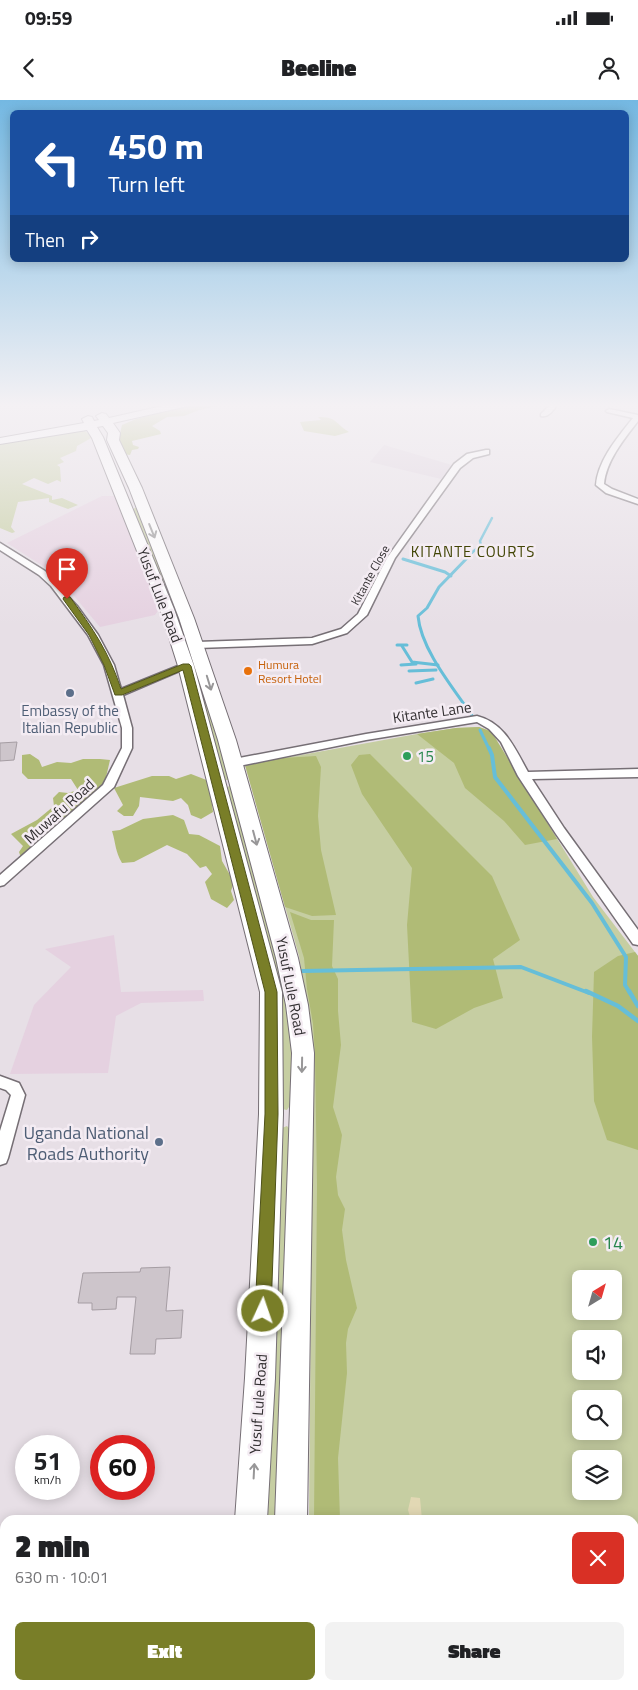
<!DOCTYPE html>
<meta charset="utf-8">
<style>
body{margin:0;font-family:"Titillium Web",sans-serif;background:#f2f2f2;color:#202124;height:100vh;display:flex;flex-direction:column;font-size:19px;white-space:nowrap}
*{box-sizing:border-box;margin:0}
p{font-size:16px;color:#757577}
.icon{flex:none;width:28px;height:28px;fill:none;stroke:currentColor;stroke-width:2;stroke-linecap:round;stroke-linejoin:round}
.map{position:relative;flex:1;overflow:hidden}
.sheet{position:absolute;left:0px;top:1415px;width:639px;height:175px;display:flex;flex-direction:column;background:#fff;border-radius:15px 15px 0 0;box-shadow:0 2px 12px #0003}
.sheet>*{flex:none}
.top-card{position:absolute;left:10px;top:10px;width:619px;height:152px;border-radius:8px;box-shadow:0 2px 12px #0003;background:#1a4fa0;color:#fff;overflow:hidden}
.needle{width:32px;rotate:37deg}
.buttons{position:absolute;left:572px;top:1170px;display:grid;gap:10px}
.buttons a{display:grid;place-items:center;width:50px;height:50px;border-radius:8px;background:#fff;box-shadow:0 2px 12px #0003;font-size:25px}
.speed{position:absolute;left:15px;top:1335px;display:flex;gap:10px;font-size:25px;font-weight:700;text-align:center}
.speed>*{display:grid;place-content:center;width:65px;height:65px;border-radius:50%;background:#fff;box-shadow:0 2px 12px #0003;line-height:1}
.speed small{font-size:12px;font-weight:400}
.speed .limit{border:8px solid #d22;background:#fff;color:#111}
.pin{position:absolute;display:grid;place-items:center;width:42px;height:42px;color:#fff;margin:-51px -21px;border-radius:50% 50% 50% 0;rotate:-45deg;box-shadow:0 0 5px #0007}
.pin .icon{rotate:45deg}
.me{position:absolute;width:55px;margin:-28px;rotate:3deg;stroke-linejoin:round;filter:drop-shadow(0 0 4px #0008)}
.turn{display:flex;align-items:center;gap:18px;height:105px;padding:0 15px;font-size:22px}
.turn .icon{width:65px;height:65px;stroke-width:2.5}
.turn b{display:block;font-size:35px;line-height:42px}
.then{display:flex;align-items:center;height:48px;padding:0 15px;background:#0003;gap:10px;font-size:19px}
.round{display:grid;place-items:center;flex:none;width:52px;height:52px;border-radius:8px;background:#f2f2f2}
.head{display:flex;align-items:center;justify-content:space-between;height:85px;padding:0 15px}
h1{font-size:30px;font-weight:800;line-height:38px}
.button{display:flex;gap:10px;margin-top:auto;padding:10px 15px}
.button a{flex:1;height:58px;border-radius:8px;background:#797e28;color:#fff;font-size:20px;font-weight:800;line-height:58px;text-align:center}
.button a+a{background:#f2f2f2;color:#202124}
.status{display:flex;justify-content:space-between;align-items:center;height:35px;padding:0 25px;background:#fff;direction:ltr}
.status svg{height:14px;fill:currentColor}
header{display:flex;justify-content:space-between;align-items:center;height:65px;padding:0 15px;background:#fff;font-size:22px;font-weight:800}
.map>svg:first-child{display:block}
.commercial{fill:#e5d1e0}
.built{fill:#ddd0dc}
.green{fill:#c6cea2;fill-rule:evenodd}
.forest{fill:#b0bb76}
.sand{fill:#e2d8b4}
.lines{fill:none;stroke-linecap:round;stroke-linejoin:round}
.stream-far3{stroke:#66bed8;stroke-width:2.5}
.stream-far2{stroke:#66bed8;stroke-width:3}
.stream-far1{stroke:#66bed8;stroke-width:4}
.stream{stroke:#66bed8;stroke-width:4.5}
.building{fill:#cdc5cb;stroke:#a59da3}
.street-casing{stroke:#766f75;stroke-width:3}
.primary-casing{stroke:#766f75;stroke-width:2}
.street{fill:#fff;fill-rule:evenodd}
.primary{fill:#fff;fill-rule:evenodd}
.oneway{stroke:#989798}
.route{fill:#797e28;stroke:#4f521a}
.food-dot{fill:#e8710a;stroke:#f4ecf3;stroke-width:2}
.service-dot{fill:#5c6f8a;stroke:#f4ecf3;stroke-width:2}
.leisure-dot{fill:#2e9e5b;stroke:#f4ecf3;stroke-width:2}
.labels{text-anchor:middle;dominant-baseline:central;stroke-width:5;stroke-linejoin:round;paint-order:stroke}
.far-street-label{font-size:12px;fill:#322f31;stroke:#f4ecf3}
.far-food-label{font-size:12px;fill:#c56008;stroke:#f4ecf3;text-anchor:start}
.far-quarter-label{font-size:15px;letter-spacing:1px;fill:#424505;stroke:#f4ecf3}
.street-label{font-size:15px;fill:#322f31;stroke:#f4ecf3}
.service-label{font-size:15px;fill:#4e5e75;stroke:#f4ecf3}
.leisure-label{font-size:15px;fill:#27864d;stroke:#f4ecf3;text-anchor:start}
.near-service-label{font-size:18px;fill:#4e5e75;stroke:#f4ecf3;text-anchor:end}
.near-leisure-label{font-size:18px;fill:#27864d;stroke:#f4ecf3;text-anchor:start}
</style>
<div class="status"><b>09:59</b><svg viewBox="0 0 49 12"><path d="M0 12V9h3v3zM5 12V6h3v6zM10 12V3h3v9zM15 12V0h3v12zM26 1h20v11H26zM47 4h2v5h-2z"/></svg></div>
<header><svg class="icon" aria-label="back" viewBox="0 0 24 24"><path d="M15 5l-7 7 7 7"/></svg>Beeline<svg class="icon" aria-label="person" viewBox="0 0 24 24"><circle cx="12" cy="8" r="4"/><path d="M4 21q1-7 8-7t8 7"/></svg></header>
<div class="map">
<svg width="638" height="1590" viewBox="0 0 638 1590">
<rect width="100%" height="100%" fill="#e7dfe6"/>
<!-- commercial -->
<g class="commercial">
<polygon points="102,396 115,396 159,509 155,515 100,527 70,491 46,468 7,443"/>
<polygon points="114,835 121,892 203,890 204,901 141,903 116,916 108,973 10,974 34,905 71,867 45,849"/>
</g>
<!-- built -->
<polygon class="built" points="384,345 452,365 441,379 370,362"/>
<!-- green -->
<g class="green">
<polygon points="69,330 85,331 93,337 77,346 76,351 60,358 64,362 57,365 60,367 61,382 57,380 48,384 34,378 22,384 52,396 52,400 62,398 78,405 68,409 49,402 49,398 18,402 11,427 15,432 12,433 0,428 0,343"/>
<polygon points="137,407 174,504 171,503 133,409"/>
<polygon points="178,512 230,677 229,680 223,680 175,513"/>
<path d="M479,627L490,631L494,636L593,797L638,856V1590H308V1585H634V1420H309L313,945L299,856L245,665L417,634L456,628ZM581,1179H614V1211H581ZM581,1239H614V1271H581ZM581,1299H614V1331H581ZM581,1359H614V1391H581Z"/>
<polygon points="229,686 233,686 291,911 293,965 291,1004 287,1010 282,1009 282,913 227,688"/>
<polygon points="287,1026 291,1031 280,1420 268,1420 270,1296 282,1028"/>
</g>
<!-- forest -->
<g class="forest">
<path d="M192,304H226L199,310L184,316L167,317L152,326L160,331L161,334L132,341L133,345L139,347L138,349L132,350L130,355L123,354C119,344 119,336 122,325L136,319Z"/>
<path d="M318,317C338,317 334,323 349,332L335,336L304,331L300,322L321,320Z"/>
<polygon points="479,627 490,631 494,636 557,739 525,745 504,721 465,688 454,663 417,634 456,628"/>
<polygon points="30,654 39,660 42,667 57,662 71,663 83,659 100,659 110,660 104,686 21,758 19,752 23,746 11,734 37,720 54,706 53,698 59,692 68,693 78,690 71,679 28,679 22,673 22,655"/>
<polygon points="370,654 492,776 520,840 493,859 503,898 474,908 436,929 412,922 407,825 412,768 362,694 351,665 359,655"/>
<polygon points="316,656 321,667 318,716 321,750 336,815 312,816 285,807 245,665 282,658"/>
<polygon points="191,674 209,681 213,712 201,719 191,715 188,705 181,698 173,701 140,697 139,706 133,716 124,716 117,711 123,705 114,688 152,676 169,676 176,679"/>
<path d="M173,715L184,720L189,734L199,735L220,746L222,761L234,782L231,791L234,800L227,808L211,799L205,782L212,774L206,766L200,768L187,754L167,745L134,762L122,763C115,751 116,744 112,731L120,730L143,719Z"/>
<polygon points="290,812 311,820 334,820 332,866 338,879 338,911 341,945 333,1007 342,1035 336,1077 338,1095 345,1109 342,1130 346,1160 357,1208 348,1229 346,1243 347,1273 338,1358 340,1420 314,1420 317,1085 315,956 313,924 307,889 304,858"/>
<polygon points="635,852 638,856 638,1050 607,1040 594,1001 592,936 594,872 618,856"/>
<polygon points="315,1585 361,1585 365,1590 315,1590"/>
</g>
<!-- sand -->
<polygon class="sand" points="411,1397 420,1398 422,1420 411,1420 408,1410"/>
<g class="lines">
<!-- stream-far3 -->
<polyline class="stream-far3" points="468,456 481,445 480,441 492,418"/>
<!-- stream-far2 -->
<g class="stream-far2">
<path d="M470,455L439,487L427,508L418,516C421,550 454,589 473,617"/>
<polyline points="403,459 445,472 451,476"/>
<polyline points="397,545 407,545"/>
<polyline points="402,546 412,562 438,565"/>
<polyline points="401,565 416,564"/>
<polyline points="409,571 436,570"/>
<polyline points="416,583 433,579"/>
<polyline points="480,630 489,649"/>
</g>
<!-- stream-far1 -->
<g class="stream-far1">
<polyline points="489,648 492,655 495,677 592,803 626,857 625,885 630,893"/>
<polyline points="302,871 521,867 589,893"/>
</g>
<!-- stream -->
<g class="stream">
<polyline points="586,891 618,906 638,921"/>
<polyline points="629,891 638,906"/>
</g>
</g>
<!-- building -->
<g class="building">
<polygon points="17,642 14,660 0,661 0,643"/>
<polygon points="170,1167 166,1211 183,1210 181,1238 156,1239 155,1254 130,1254 136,1197 117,1197 116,1209 92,1210 92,1203 78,1203 83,1173 140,1172 141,1168"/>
</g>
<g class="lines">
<!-- street casing -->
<g class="street-casing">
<g id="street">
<path d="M551,304H557C554,310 548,318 541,316V314Z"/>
<path d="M609,309L638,315V321C624,339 606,361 604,384L612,389L638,399V404L606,393L596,385C598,360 618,337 633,318L607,312L606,311Z"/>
<polygon points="486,350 489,350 489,354 473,358 460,368 395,458 367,515 347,533 312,544 197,548 192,545 197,542 312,538 341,529 358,514 387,458 454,364 467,354"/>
<polygon points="0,443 45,471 77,506 98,535 114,565 121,589 183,564 189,564 191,566 123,595 132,628 132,648 114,687 4,785 0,786 0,775 103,685 122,648 122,628 104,565 88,535 51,486 39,475 0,450"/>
<path d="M477,616C505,623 515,649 528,672L638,669V677L532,679L564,728L638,830V845L633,844L556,734L518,676L501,642L489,629L477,622L366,640L234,667L229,663L234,659L366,634Z"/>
<polygon points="0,976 19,983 25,995 8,1058 6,1063 0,1065 0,1031 11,995 6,990 0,988"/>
</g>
</g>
<!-- primary casing -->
<g class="primary-casing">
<g id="primary">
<polygon points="171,304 189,304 188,306 113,323 120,333 119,340 142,388 194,518 236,640 298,858 308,905 314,953 307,1420 275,1420 292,953 286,905 276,858 218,640 179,518 129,388 107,340 108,333 103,326 97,327 103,337 174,509 194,566 282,892 283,1014 275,1278 267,1420 235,1420 245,1278 259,1014 260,892 178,566 160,509 92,338 87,330 0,344 0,338 84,323 82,319 88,316 92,317 94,321 99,320 96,316 102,313 106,314 109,318"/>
<rect x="226" y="1585" width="34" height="5"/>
<polygon points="270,1585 304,1585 303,1590 269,1590"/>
</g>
</g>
<!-- street -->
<use href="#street" class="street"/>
<!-- primary -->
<use href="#primary" class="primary"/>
</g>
<!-- one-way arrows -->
<defs><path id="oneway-shaft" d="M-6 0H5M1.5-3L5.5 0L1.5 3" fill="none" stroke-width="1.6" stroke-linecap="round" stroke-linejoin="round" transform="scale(1.25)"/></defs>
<g class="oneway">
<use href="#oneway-shaft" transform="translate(152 431) rotate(68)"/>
<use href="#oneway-shaft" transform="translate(209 583) rotate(73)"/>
<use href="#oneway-shaft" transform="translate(255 738) rotate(75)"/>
<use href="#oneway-shaft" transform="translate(302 965) rotate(91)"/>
<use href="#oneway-shaft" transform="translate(254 1371) rotate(-87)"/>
</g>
<!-- sky -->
<linearGradient id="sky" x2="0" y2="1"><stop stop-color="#74b8e2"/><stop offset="0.58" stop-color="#f4f1f4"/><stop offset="1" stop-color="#f4f1f4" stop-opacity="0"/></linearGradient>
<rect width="638" height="526" fill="url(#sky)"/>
<!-- route -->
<path class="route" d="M64,497H70C93,529 109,552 121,589L183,564H189L191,566L277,892L278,1014L271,1211L269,1217L263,1219L258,1217L255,1211L265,1014V892L183,570L122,595H115L104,565L89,535L63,499Z"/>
<!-- markers -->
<circle class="food-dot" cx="248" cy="571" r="5"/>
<g class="service-dot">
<circle cx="70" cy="593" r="5"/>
<circle cx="159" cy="1042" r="5"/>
</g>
<g class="leisure-dot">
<circle cx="407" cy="656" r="5"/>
<circle cx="593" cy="1142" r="5"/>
</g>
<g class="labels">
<!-- far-street labels -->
<g class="far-street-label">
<text transform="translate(370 475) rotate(-61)">Kitante Close</text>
</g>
<!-- far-food labels -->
<g class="far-food-label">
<text x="258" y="564">Humura<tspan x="258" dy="14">Resort Hotel</tspan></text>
</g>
<!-- far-quarter labels -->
<g class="far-quarter-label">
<text x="473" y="451">KITANTE COURTS</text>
</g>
<!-- street labels -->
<g class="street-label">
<text transform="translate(160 495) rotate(69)">Yusuf Lule Road</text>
<text transform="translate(432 612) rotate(-8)">Kitante Lane</text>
<text transform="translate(59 711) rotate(-42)">Muwafu Road</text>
<text transform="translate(291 886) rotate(79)">Yusuf Lule Road</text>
<text transform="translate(258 1304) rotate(-86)">Yusuf Lule Road</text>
</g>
<!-- service labels -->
<g class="service-label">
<text x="70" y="610">Embassy of the<tspan x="70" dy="17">Italian Republic</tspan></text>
</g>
<!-- leisure labels -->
<g class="leisure-label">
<text x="417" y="656">15</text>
</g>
<!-- near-service labels -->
<g class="near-service-label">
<text x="149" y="1032">Uganda National<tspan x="149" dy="21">Roads Authority</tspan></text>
</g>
<!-- near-leisure labels -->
<g class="near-leisure-label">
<text x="603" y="1142">14</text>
</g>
</g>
</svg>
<div class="buttons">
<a><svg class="needle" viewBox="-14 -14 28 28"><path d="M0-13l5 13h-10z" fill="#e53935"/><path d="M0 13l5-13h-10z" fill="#757577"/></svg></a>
<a><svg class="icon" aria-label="sound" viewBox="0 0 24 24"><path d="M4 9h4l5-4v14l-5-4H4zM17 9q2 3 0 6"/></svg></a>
<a><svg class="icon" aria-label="search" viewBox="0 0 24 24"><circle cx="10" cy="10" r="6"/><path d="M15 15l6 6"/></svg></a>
<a><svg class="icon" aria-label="layers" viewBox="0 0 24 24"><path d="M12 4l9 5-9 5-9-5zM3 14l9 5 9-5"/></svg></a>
</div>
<div class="speed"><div>51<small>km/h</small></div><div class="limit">60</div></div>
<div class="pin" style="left:67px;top:499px;background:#d93025"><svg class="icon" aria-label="arrive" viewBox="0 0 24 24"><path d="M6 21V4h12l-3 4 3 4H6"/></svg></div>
<svg class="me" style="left:263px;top:1211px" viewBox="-20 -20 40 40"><circle r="17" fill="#797e28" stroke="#fff" stroke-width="3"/><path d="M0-11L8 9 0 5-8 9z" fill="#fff"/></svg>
<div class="top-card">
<div class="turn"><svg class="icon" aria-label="left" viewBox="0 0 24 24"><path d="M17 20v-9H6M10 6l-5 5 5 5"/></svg><div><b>450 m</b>Turn left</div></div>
<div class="then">Then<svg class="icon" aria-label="right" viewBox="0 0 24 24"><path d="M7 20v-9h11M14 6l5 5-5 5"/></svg></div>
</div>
<section class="sheet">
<div class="head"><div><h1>2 min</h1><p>630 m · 10:01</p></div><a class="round" style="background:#d93025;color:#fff"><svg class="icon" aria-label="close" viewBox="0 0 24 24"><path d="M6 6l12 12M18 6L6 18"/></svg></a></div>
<div class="button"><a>Exit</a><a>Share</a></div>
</section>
</div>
